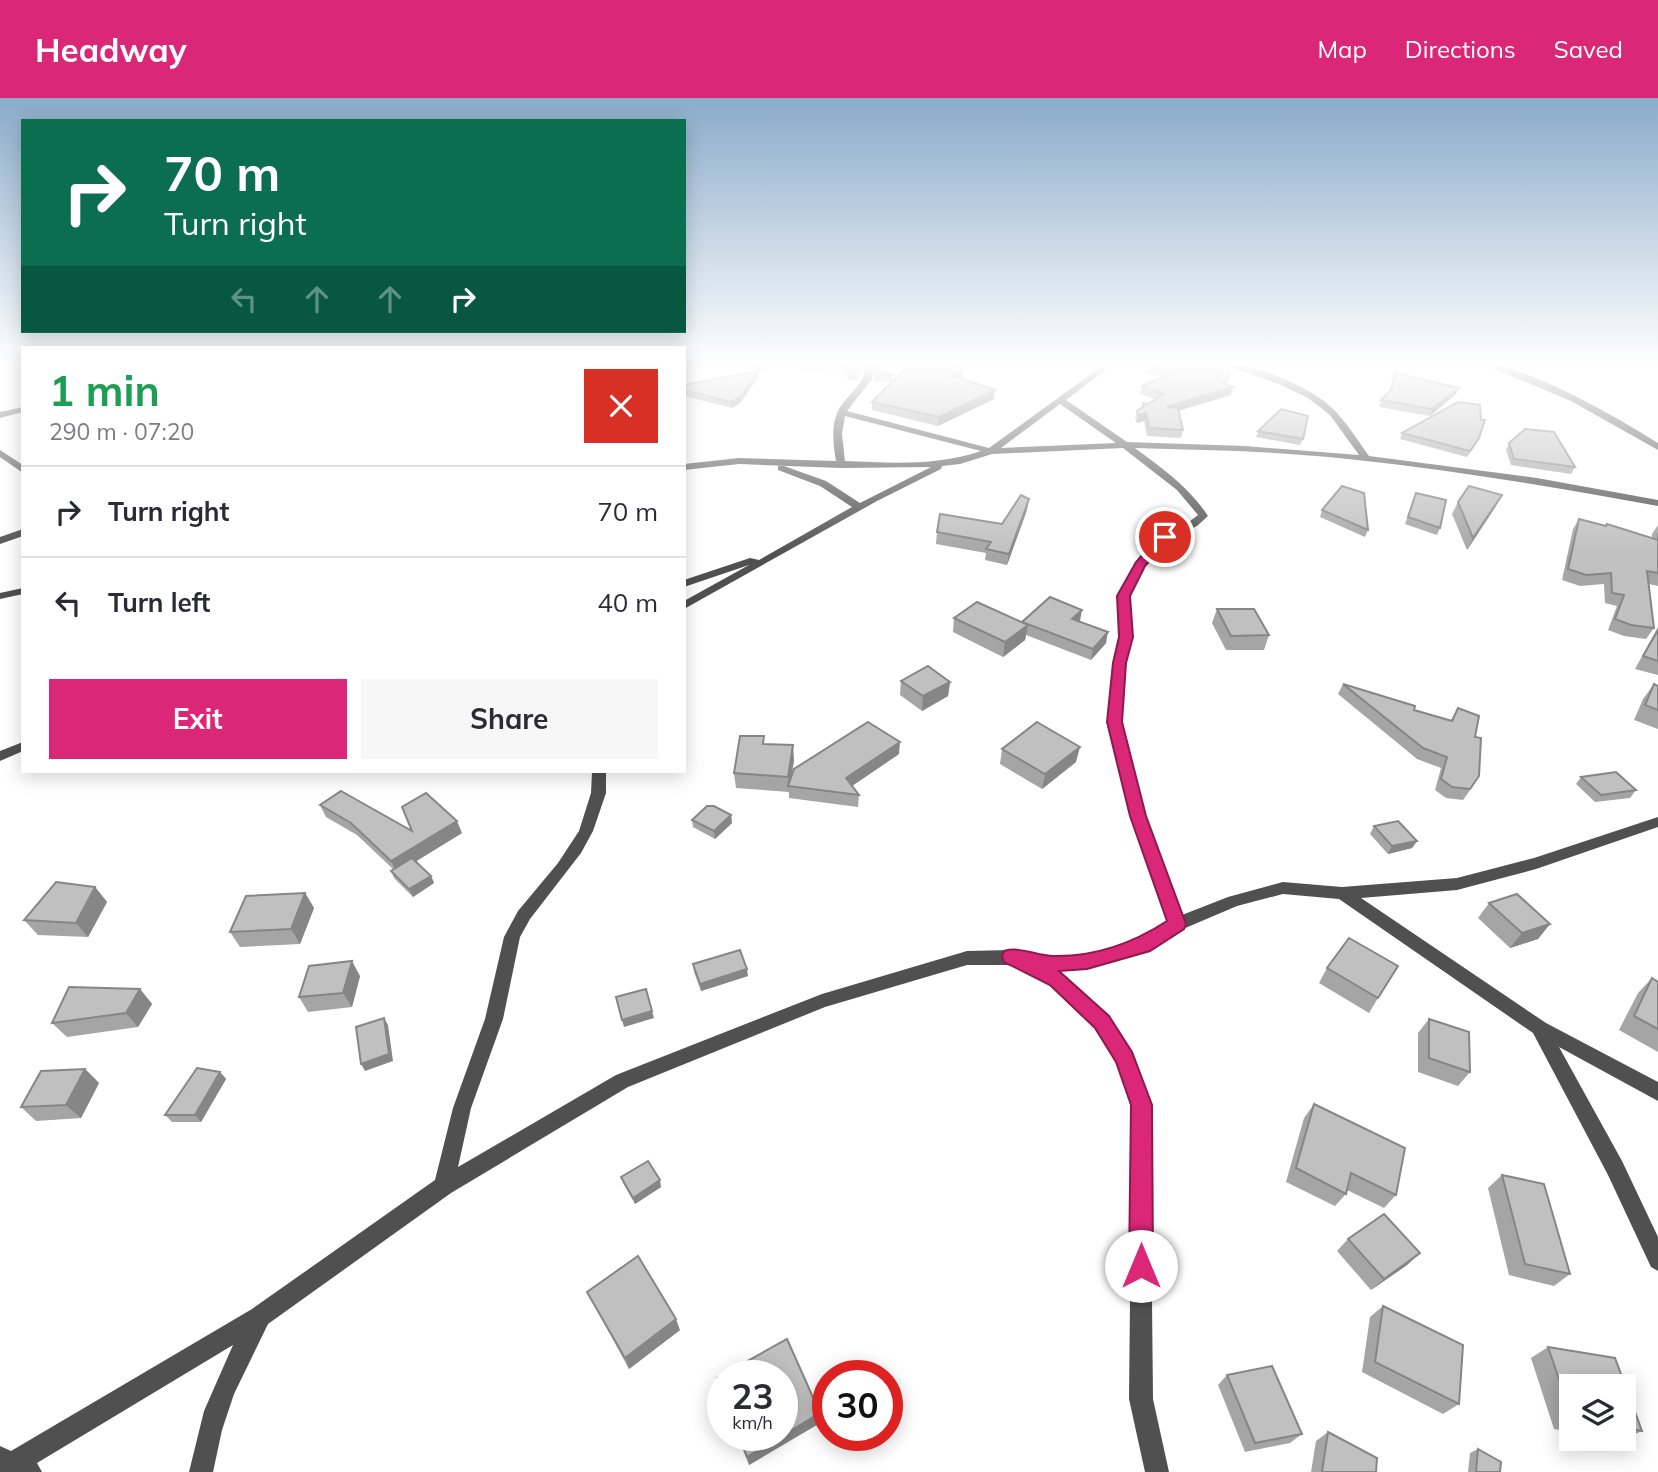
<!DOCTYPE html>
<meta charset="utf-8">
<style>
body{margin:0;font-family:Mulish,sans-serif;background:#f7f7f7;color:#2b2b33;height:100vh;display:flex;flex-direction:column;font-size:26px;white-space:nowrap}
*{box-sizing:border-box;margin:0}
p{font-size:23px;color:#7c7c81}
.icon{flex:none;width:38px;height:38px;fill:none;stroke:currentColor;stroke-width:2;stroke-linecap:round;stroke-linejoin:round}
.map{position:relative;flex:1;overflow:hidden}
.panel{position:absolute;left:21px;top:248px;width:665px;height:427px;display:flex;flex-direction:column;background:#fff;border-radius:0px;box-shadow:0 4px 18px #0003}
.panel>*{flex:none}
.guide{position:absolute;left:21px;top:21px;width:665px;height:214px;border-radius:0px;box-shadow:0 4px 18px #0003;background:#0b6e4f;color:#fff;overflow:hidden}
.buttons{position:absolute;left:1559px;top:1276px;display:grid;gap:14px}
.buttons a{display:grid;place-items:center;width:77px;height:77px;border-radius:0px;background:#fff;box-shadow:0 4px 18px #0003;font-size:35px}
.speed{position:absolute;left:707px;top:1262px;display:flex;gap:14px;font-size:35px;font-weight:700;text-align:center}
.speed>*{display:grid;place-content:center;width:91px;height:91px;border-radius:50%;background:#fff;box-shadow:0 4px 18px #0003;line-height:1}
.speed small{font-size:18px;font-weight:400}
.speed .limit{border:10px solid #d22;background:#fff;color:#111}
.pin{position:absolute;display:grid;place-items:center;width:60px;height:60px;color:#fff;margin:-30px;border:4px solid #fff;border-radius:50%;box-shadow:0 2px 7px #0007}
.me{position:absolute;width:77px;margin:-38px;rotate:0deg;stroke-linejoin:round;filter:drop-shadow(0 0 5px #0008)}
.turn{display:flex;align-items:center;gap:24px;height:147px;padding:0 28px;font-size:32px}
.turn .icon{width:91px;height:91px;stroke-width:2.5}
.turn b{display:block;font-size:49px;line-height:60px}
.lanes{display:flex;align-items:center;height:66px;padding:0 28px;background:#0003;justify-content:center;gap:35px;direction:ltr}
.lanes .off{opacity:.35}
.round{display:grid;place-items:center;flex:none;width:74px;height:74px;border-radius:0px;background:#f7f7f7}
.overview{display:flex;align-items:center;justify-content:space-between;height:119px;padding:0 28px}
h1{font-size:42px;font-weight:700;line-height:52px;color:#1e9e55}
.button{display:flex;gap:14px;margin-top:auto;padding:14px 28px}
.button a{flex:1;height:80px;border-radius:0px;background:#db2777;color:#fff;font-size:28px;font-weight:700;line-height:80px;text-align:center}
.button a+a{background:#f7f7f7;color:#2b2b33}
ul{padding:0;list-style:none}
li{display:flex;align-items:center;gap:21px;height:91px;padding:0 28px;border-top:2px solid #e1e1e2}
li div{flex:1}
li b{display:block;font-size:26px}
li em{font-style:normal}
header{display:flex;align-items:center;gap:42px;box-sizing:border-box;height:98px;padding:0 35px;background:#db2777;color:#fff}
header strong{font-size:33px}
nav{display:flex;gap:38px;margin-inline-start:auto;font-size:24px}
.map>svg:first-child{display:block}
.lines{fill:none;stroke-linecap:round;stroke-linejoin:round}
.minor{fill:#505050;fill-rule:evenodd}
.wall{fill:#a5a5a5}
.shaded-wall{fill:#868686}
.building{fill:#c0c0c0;stroke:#868686;stroke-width:2}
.route{fill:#db2777;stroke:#8e194d;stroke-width:2}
</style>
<header>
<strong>Headway</strong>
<nav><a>Map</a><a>Directions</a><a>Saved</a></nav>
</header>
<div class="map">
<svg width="1658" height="1374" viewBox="0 0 1658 1374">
<rect width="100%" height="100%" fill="#fff"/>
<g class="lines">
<!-- minor -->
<g class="minor">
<path d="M865,265H873L872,281L847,313L989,350L1106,265H1115L1066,302L1127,344L1245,348L1359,357L1330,317L1308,300L1279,286L1219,265C1253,265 1314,289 1337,315C1349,328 1359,344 1369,358L1537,380L1658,402V408C1555,389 1452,372 1348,361C1277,353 1206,352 1135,350C1162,370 1190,390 1208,418L1197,428L1169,441L1145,468L1129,498L1132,539L1126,565L1121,624L1145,718L1182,817L1228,799L1283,784L1342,789L1457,780L1534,760L1658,719V729L1536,771L1457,792L1361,800L1546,925L1658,984V1003L1559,949L1622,1063L1658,1139V1173L1651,1169L1608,1077L1533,935L1339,801L1283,796L1237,808L1183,831L1150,853L1087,871L1056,873L1063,876L1108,919L1130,955L1150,1007L1153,1301L1169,1374H1145L1129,1301L1132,1007L1116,964L1096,929L1051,886L1022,872L1020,867H967L825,909L628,989L451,1095L268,1226L234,1296L222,1332L213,1374H189L204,1313L233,1247L37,1365L42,1374H0V1348L11,1353L252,1211L435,1082L453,1010L485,921L504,839L518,813L558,765L579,733L591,695L592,674H606V695L593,733L581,755L530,821L520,839L503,921L471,1010L458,1069L616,977L822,896L967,853L1011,852L1051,859L1087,857L1139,843L1168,824L1131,718L1107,624L1114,565L1120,539L1117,498L1136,465L1161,437L1189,424L1198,417L1177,392L1123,350L992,356L960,366L942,368L941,371L877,403L684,511V503L749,467L684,489V482L750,460L759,462L852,409L820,388L778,372V368H784L826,383L860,405L931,369L841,370L739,366L684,372V366L739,360L836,363C833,347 831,327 838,313C847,295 866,288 865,265ZM1060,306L1116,345L1001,350ZM845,318L981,353C937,368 891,365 845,363L842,336Z"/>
<path d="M1480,265C1524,265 1620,321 1658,345V352L1571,303Z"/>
<polygon points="23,309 23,314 0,320 0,314"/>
<polygon points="0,352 23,367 23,375 0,359"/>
<polygon points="23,431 23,438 0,446 0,439"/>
<polygon points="23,490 23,496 0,501 0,495"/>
<polygon points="23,644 23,653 0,663 0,653"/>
</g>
</g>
<!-- wall -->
<g class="wall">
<polygon points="729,265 767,265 762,273"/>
<polygon points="800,265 863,265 858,282 849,282 840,270 804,273"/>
<polygon points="875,266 892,277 892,283 874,283"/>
<polygon points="1148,268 1230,275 1226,287 1231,297 1178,313 1183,332 1181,340 1147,338 1144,323 1137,325 1135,321 1137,313 1142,310 1143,305 1148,306 1155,301 1140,296 1142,288 1162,279 1146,276"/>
<polygon points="1395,275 1456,296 1430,318 1379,309 1381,302 1389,294"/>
<polygon points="758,279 740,305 732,310 684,298 684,287"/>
<polygon points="963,280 961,281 994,301 938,328 872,312 872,304"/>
<polygon points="1258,333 1303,341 1300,347 1256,339"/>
<polygon points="1402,335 1476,346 1467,359 1400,341"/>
<polygon points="1509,345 1575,369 1571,376 1511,367 1506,352"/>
<polygon points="1416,395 1440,430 1437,437 1405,426"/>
<polygon points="1458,404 1496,408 1467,452 1452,416"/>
<polygon points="1027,412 1007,467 985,462 986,455 936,446 937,434 1002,426"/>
<polygon points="1322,412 1368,432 1365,439 1320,419"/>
<polygon points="1579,421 1652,440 1652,436 1658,427 1658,488 1649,486 1654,530 1646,541 1624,538 1608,532 1617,508 1605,505 1604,486 1580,488 1562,482 1573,431"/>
<polygon points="1217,511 1269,537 1264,552 1226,552 1212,525"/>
<polygon points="954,520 1022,525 1022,524 1080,523 1106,545 1091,562 1026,537 1025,542 1003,559 953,534"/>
<polygon points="1658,529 1658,577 1635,571"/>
<polygon points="901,583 950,584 948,598 922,613 900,597"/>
<polygon points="1343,586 1414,612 1451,622 1458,610 1475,639 1473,688 1463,702 1446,700 1435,692 1441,670 1417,661 1338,596"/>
<polygon points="1654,586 1658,588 1658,631 1634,622 1643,601"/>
<polygon points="764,638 764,646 794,662 791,680 899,656 852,688 859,697 858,709 789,700 789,694 736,690 734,675"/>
<polygon points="1002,651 1076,664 1042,691 1000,666"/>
<polygon points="1581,679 1636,692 1630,700 1595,704 1576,686"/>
<polygon points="320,707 412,733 462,735 416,763 431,778 434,785 413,799 394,780 391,773 393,771 357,737 326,719"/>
<polygon points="731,717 732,725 715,741 693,729 692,722"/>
<polygon points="1374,728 1417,743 1412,750 1388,756 1370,736"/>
<polygon points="95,789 107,804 88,839 38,837 24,822"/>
<polygon points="305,795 314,810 300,846 240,849 230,834"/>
<polygon points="1489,805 1550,826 1538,841 1510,850 1478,820"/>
<polygon points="693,866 748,878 701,893 694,874"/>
<polygon points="1327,870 1378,900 1369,915 1319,885"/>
<polygon points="360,878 352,909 308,914 299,899"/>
<polygon points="1652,880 1658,884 1658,954 1619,932 1638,895"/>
<polygon points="140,891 152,906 138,929 67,939 52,925"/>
<polygon points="1429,921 1470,974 1458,988 1418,974 1418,935"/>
<polygon points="85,971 99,985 81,1020 36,1023 21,1009"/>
<polygon points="220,974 226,981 201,1024 172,1024 165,1017"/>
<polygon points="1314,1006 1396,1097 1384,1110 1347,1092 1346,1096 1335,1108 1286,1084 1304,1020"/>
<polygon points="1502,1077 1570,1176 1554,1188 1509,1177 1488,1090"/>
<polygon points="621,1079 661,1089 635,1106 623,1085"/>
<polygon points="1348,1141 1420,1155 1407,1167 1371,1192 1337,1153"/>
<polygon points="587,1194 680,1232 629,1271"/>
<polygon points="1383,1208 1459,1306 1443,1316 1362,1274 1370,1219"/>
<polygon points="787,1241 820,1315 820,1325 749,1367 737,1337 782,1337 782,1278 723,1278 723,1299 717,1280"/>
<polygon points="1548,1249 1615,1260 1642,1333 1622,1342 1611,1340 1624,1340 1624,1288 1572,1288 1572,1334 1554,1331 1531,1260"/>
<polygon points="1227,1277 1302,1336 1290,1345 1245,1354 1218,1287"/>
<polygon points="1328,1334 1376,1374 1311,1374 1316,1343"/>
<polygon points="1478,1351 1500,1374 1468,1374 1470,1355"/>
</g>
<!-- shaded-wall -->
<g class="shaded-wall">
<polygon points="761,265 767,265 762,273"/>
<polygon points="804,265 841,265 840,270 804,273"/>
<polygon points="860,265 863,265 858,282 858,273"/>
<polygon points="963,271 963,280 952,286 953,278"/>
<polygon points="758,273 758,279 740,305 732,310 731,304"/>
<polygon points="1233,289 1231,297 1166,316 1167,309"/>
<polygon points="1459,290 1456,296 1430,318 1432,311"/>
<polygon points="995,292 994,301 938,328 939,319"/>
<polygon points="1146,315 1144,323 1137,325 1139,317"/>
<polygon points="1502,397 1496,408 1467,452 1473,440"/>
<polygon points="1029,401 1027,412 1007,467 1009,456"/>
<polygon points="1082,512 1080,523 1072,521"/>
<polygon points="1028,527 1025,542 1003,559 1005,544"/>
<polygon points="1108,534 1106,545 1091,562 1093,551"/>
<polygon points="950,584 948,598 922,613 923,598"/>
<polygon points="900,644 899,656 846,692 846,680"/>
<polygon points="793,647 794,662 790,688 788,688 789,694 788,679"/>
<polygon points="1080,649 1076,664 1042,691 1045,676"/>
<polygon points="731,717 732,725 715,741 714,733"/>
<polygon points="457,723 462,735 397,775 391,763"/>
<polygon points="1417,743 1412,750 1388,756 1392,748"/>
<polygon points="431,778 434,785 413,799 409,791"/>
<polygon points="95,789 107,804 88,839 76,825"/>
<polygon points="305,795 314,810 300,846 291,831"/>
<polygon points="1550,826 1538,841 1510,850 1522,835"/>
<polygon points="352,863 360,878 352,909 343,895"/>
<polygon points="747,871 748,878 701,893 700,886"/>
<polygon points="140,891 152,906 138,929 126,915"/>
<polygon points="652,913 654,920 624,929 622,922"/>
<polygon points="384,920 388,927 393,963 365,973 361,966"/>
<polygon points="85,971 99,985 81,1020 66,1007"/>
<polygon points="220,974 226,981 201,1024 195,1017"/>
<polygon points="660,1082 661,1089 635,1106 633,1100"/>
<polygon points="1420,1155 1407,1167 1371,1192 1384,1181"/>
<polygon points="676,1221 680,1232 629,1271 625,1260"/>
<polygon points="820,1315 820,1325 749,1367 747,1359"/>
</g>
<!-- building -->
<g class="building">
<polygon points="844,265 860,265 858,273 849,273"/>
<polygon points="911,265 943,265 963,271 953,278 995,292 939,319 872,304"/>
<polygon points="1149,265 1206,265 1230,275 1226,285 1221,284 1233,289 1167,309 1178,310 1183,332 1149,330 1146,315 1139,317 1137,313 1144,308 1143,305 1148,306 1163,296 1142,288 1174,274 1148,268"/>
<polygon points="875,266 892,277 874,277"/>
<polygon points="758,273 740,299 731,304 684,292 684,287"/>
<polygon points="1395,275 1459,290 1432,311 1381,302 1391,292"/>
<polygon points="1458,304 1480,307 1481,322 1485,322 1479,340 1470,353 1402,335"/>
<polygon points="1281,311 1308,318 1303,341 1258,333"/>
<polygon points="1525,331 1554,334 1575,369 1514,361 1509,345"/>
<polygon points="1342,388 1364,395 1368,432 1322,412"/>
<polygon points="1469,388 1502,397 1473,440 1458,404"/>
<polygon points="1416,395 1446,402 1440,430 1408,419"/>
<polygon points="1021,397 1029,401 1009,456 986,451 991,444 937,434 940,416 1002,426"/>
<polygon points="1579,421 1606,428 1607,426 1658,442 1658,435 1658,475 1647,473 1654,530 1631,527 1615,521 1624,497 1612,495 1611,475 1586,477 1568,471"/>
<polygon points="1050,499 1082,512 1072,521 1108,534 1093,551 1022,524"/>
<polygon points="977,504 1028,527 1005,544 954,520"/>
<polygon points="1217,511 1254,511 1269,537 1231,538"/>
<polygon points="1658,532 1658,563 1643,558"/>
<polygon points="928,568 950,584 923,598 901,583"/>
<polygon points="1343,586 1415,608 1414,612 1452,623 1458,610 1479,618 1475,639 1481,640 1479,678 1470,691 1452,689 1441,681 1447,659 1423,650"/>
<polygon points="1654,586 1658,588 1658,612 1645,607"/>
<polygon points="868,624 900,644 846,680 859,697 788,688 794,671"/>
<polygon points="1037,624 1080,649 1045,676 1002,651"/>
<polygon points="740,638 764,638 763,646 793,647 788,679 734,675"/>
<polygon points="1616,674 1636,692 1601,697 1581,679"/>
<polygon points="341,693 412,733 402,709 426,695 457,723 391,763 351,725 320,707"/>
<polygon points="707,708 714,708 731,717 714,733 692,722"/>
<polygon points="1398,723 1417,743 1392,748 1374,728"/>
<polygon points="412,760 431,778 409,791 391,773"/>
<polygon points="56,784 95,789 76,825 24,822"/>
<polygon points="305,795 291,831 230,834 246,798"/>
<polygon points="1517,796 1550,826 1522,835 1489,805"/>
<polygon points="1349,840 1398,868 1378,900 1327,870"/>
<polygon points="740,852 747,871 700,886 693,866"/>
<polygon points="352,863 343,895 299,899 309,868"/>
<polygon points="1652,880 1658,884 1658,931 1634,918"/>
<polygon points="69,889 140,891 126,915 52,925"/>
<polygon points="646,891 652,913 622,922 616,899"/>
<polygon points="384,920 389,956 361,966 356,929"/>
<polygon points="1429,921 1469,934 1470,974 1429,960"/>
<polygon points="197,970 220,974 195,1017 165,1017"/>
<polygon points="85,971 66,1007 21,1009 41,973"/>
<polygon points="1314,1006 1405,1050 1396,1097 1351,1075 1346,1096 1296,1070"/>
<polygon points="648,1063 660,1082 633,1100 621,1079"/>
<polygon points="1502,1077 1544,1086 1570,1176 1525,1166"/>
<polygon points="1384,1116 1420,1155 1384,1181 1348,1141"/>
<polygon points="638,1158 676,1221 625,1260 587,1194"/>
<polygon points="1383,1208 1463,1247 1459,1306 1375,1264"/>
<polygon points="787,1241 820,1315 747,1359 739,1337 782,1337 782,1278 723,1278 723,1296 717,1280"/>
<polygon points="1548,1249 1615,1260 1642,1333 1624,1330 1624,1288 1572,1288 1572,1319"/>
<polygon points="1272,1268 1302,1336 1255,1345 1227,1277"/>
<polygon points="1328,1334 1377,1360 1376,1374 1322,1374"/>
<polygon points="1478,1351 1501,1364 1500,1374 1476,1374"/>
</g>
<!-- sky -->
<linearGradient id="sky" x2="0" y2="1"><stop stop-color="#8aabca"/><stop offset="0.58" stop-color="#fff"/><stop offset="1" stop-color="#fff" stop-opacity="0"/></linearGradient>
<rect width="1658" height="458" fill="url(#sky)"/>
<!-- route -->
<path class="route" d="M1161,436L1171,439L1145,468L1130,498L1133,539L1126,565L1122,624L1146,718L1186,826L1184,831L1150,853L1087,871L1059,873L1109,918L1132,954L1152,1007L1153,1168L1149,1176L1141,1180L1133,1176L1129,1168L1131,1007L1116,964L1095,930L1050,887L1004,864L1002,859L1004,853C1020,848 1037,858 1053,858C1094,859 1133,845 1167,823L1130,718L1107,624L1113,565L1119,539L1117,498L1136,464Z"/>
</svg>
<div class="buttons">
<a><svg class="icon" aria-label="layers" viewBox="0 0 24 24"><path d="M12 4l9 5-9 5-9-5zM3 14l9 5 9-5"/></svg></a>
</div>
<div class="speed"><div>23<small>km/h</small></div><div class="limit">30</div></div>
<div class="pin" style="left:1165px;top:439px;background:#d93025"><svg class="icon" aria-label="arrive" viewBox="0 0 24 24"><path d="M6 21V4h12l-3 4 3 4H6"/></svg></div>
<svg class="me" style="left:1141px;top:1168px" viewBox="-20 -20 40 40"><circle r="19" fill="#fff"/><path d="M0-13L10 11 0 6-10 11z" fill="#db2777"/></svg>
<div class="guide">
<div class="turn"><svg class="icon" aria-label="right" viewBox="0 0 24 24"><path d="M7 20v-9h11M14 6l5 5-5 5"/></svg><div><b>70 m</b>Turn right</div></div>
<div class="lanes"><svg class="icon off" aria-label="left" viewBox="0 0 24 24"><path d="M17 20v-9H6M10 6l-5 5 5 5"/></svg><svg class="icon off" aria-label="ahead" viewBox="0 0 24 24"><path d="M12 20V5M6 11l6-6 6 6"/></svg><svg class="icon off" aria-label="ahead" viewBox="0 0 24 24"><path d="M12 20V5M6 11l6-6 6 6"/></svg><svg class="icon" aria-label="right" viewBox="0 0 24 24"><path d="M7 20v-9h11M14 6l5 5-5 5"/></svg></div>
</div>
<section class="panel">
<div class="overview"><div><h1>1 min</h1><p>290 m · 07:20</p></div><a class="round" style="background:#d93025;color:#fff"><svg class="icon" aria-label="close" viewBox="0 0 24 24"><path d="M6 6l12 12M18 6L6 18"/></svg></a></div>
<ul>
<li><svg class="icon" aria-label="right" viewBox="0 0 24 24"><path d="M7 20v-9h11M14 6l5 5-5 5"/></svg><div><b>Turn right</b></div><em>70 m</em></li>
<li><svg class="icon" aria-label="left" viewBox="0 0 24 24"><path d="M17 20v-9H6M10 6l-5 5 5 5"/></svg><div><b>Turn left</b></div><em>40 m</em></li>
</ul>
<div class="button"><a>Exit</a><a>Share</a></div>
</section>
</div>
